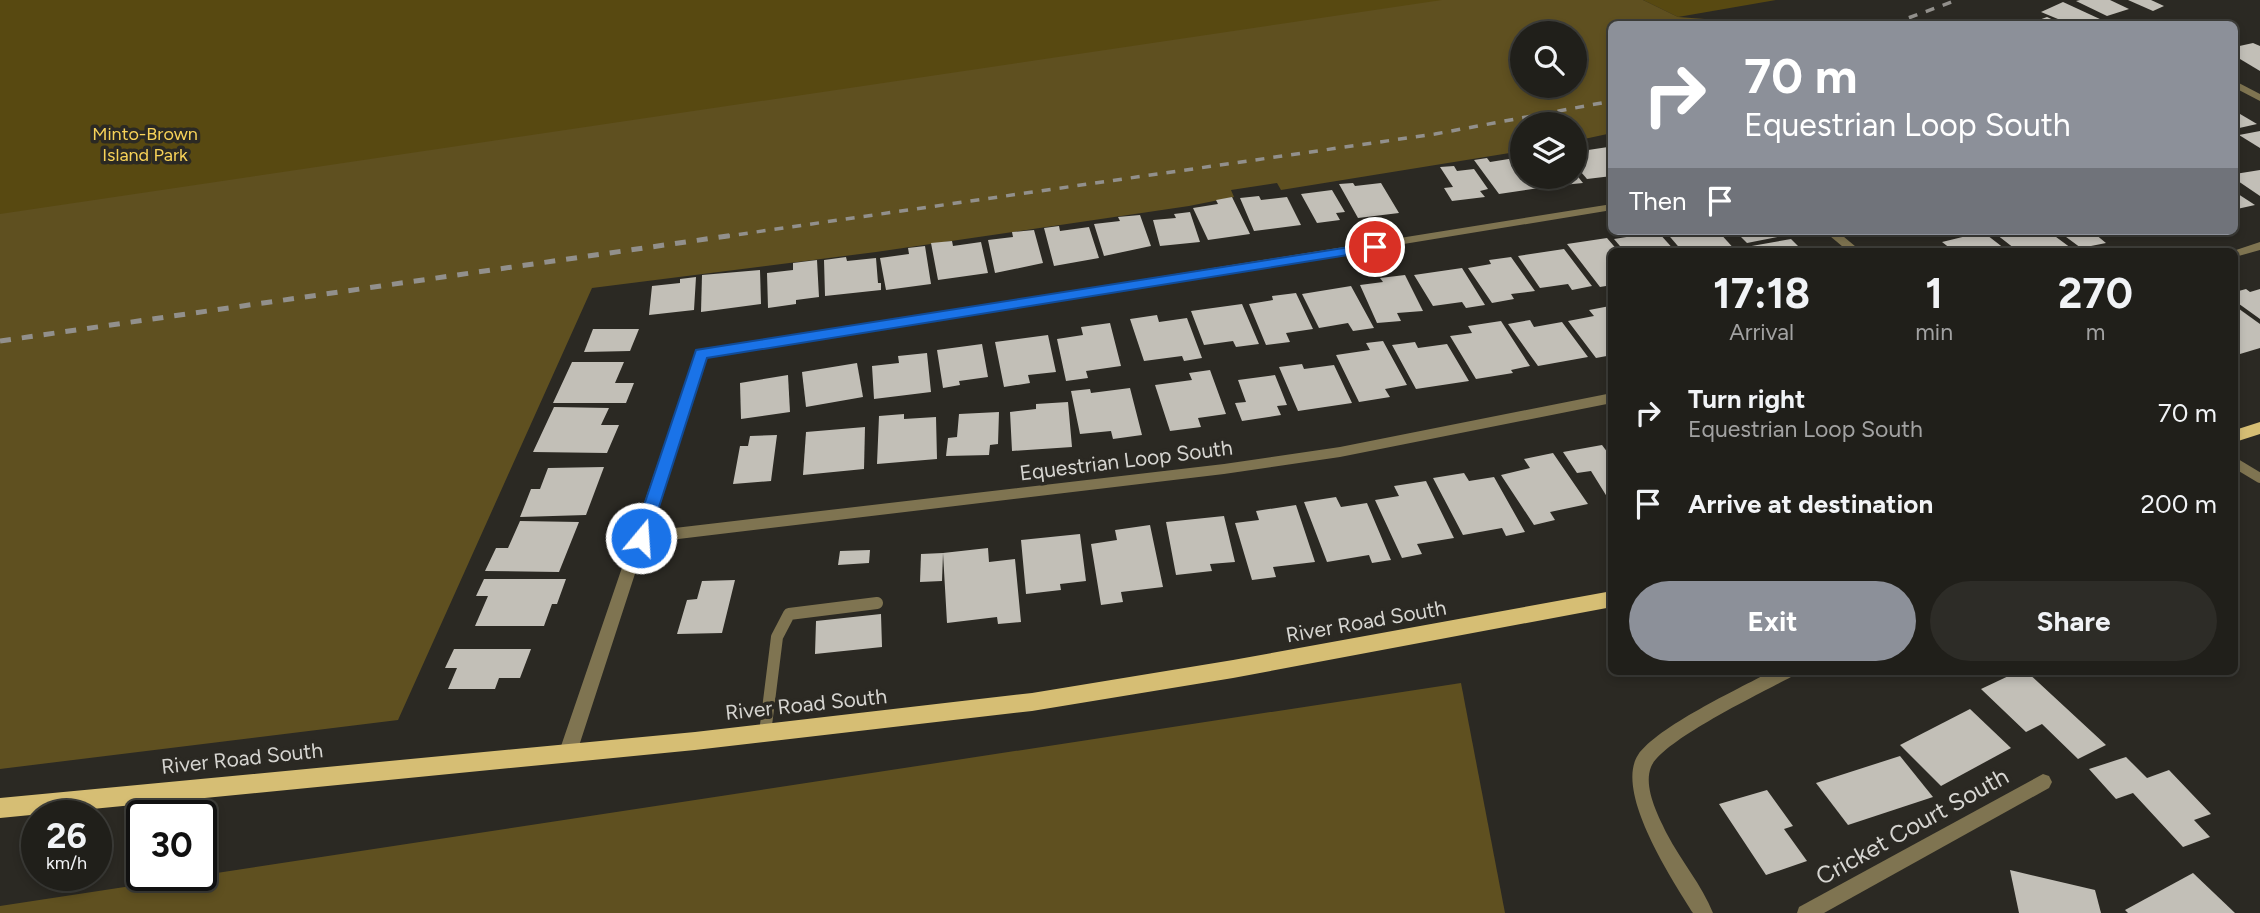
<!DOCTYPE html>
<style>
body{margin:0;font-family:Figtree,sans-serif;background:#2d2c27;color:#f1f3f6;height:100vh;display:flex;flex-direction:column;font-size:26px;white-space:nowrap}
*{box-sizing:border-box;margin:0}
p{font-size:23px;color:#a2a2a2}
.icon{flex:none;width:38px;height:38px;fill:none;stroke:currentColor;stroke-width:2;stroke-linecap:round;stroke-linejoin:round}
.map{position:relative;flex:1;overflow:hidden}
.panel{position:absolute;left:1608px;top:248px;width:630px;height:427px;display:flex;flex-direction:column;background:#201f1a;border-radius:10px;box-shadow:0 4px 10px #0003,0 0 0 2px #3d3d39}
.panel>*{flex:none}
.hud{position:absolute;left:1608px;top:21px;width:630px;height:214px;border-radius:10px;box-shadow:0 4px 10px #0003,0 0 0 2px #3d3d39;background:#8c9099;color:#fff;overflow:hidden}
.fabs{position:absolute;left:1510px;top:21px;display:grid;gap:14px}
.fabs a{display:grid;place-items:center;width:77px;height:77px;border-radius:50%;background:#201f1a;box-shadow:0 4px 10px #0003,0 0 0 2px #3d3d39;font-size:35px}
.speed{position:absolute;left:21px;top:800px;display:flex;gap:14px;font-size:35px;font-weight:700;text-align:center}
.speed>*{display:grid;place-content:center;width:91px;height:91px;border-radius:50%;background:#201f1a;box-shadow:0 4px 10px #0003,0 0 0 2px #3d3d39;line-height:1}
.speed small{font-size:18px;font-weight:400}
.speed .limit{border:4px solid #111;border-radius:10px;background:#fff;color:#111}
.pin{position:absolute;display:grid;place-items:center;width:60px;height:60px;color:#fff;margin:-30px;border:4px solid #fff;border-radius:50%;box-shadow:0 2px 7px #0007}
.me{position:absolute;width:77px;margin:-38px;rotate:18deg;stroke-linejoin:round;filter:drop-shadow(0 0 5px #0008)}
.turn{display:flex;align-items:center;gap:24px;height:147px;padding:0 21px;font-size:32px}
.turn .icon{width:91px;height:91px;stroke-width:2.5}
.turn b{display:block;font-size:49px;line-height:60px}
.then{display:flex;align-items:center;height:66px;padding:0 21px;background:#0003;gap:14px;font-size:26px}
.eta{display:flex;justify-content:space-evenly;align-items:center;height:119px;text-align:center}
.eta b{font-size:42px;font-weight:700;line-height:49px}
.primary-button{display:flex;gap:14px;margin-top:auto;padding:14px 21px}
.primary-button a{flex:1;height:80px;border-radius:42px;background:#8c9099;color:#fff;font-size:28px;font-weight:700;line-height:80px;text-align:center}
.primary-button a+a{background:#2d2c27;color:#f1f3f6}
ul{padding:0;list-style:none}
li{display:flex;align-items:center;gap:21px;height:91px;padding:0 21px}
li div{flex:1}
li b{display:block;font-size:26px}
li em{font-style:normal}
.map>svg:first-child{display:block}
.green{fill:#584911}
.forest{fill:#5f5020;fill-rule:evenodd}
.building{fill:#c2bfb7}
.lines{fill:none;stroke-linecap:round;stroke-linejoin:round}
.service-far1{stroke:#7f7451;stroke-width:10}
.service{stroke:#7f7451;stroke-width:12}
.minor{fill:#7f7451;fill-rule:evenodd}
.primary{fill:#d6be74;fill-rule:evenodd}
.rail-far1{stroke:#92908c;stroke-width:3.5;stroke-dasharray:9 9;stroke-linecap:butt}
.rail{stroke:#92908c;stroke-width:5;stroke-dasharray:11 11;stroke-linecap:butt}
.route{fill:#1a73e8;stroke:#114b97;stroke-width:2}
.labels{text-anchor:middle;dominant-baseline:central;stroke-width:7;stroke-linejoin:round;paint-order:stroke}
.far-park-label{font-size:18px;fill:#f7d258;stroke:#2b2923}
.street-label{font-size:21px;fill:#d6d5d1;stroke:#2b2923}
.near-street-label{font-size:24px;fill:#d6d5d1;stroke:#2b2923}
</style>
<div class="map">
<svg width="2260" height="913" viewBox="0 0 2260 913">
<rect width="100%" height="100%" fill="#2b2923"/>
<!-- green -->
<g class="green">
<polygon points="0,0 1526,0 0,311"/>
<polygon points="1643,0 1776,0 1678,17"/>
</g>
<!-- forest -->
<g class="forest">
<path d="M1442,0H1643L1678,17L1772,24H1612V133L1575,141V124H1522V151L1281,190L1277,183L1231,190L1234,197L1189,206L876,252L592,288L398,720L0,769V214ZM1522,33H1575V86H1522Z"/>
<polygon points="1461,683 1505,913 0,913 0,906"/>
</g>
<!-- building -->
<g class="building">
<polygon points="2080,0 2110,0 2129,9 2107,16 2076,1"/>
<polygon points="2128,0 2151,0 2164,6 2153,11"/>
<polygon points="2063,2 2102,20 2091,24 2070,24 2041,12"/>
<polygon points="2047,17 2062,24 2028,24"/>
<polygon points="2253,43 2260,46 2260,71 2235,56 2235,47"/>
<polygon points="2235,111 2257,124 2235,129"/>
<polygon points="2260,131 2260,148 2239,135"/>
<polygon points="1608,147 1612,151 1612,176 1587,179 1575,165 1575,152"/>
<polygon points="1487,158 1490,162 1515,158 1522,167 1522,177 1530,177 1539,188 1499,194 1474,160"/>
<polygon points="1454,166 1457,171 1474,169 1488,189 1480,191 1485,197 1452,201 1444,188 1453,187 1440,167"/>
<polygon points="2260,170 2260,196 2235,179 2235,174"/>
<polygon points="1575,173 1583,183 1543,187 1535,177 1575,177"/>
<polygon points="1353,183 1355,186 1381,183 1399,213 1358,218 1339,184"/>
<polygon points="1332,190 1345,212 1336,213 1340,220 1317,223 1301,194"/>
<polygon points="2235,192 2255,205 2237,209"/>
<polygon points="1259,196 1261,200 1287,197 1301,225 1254,231 1240,198"/>
<polygon points="1232,197 1250,234 1208,240 1193,208 1218,204 1216,200"/>
<polygon points="1190,212 1200,242 1160,246 1153,220 1176,218 1174,214"/>
<polygon points="1140,215 1151,246 1104,256 1094,224 1120,221 1118,217"/>
<polygon points="1059,226 1060,231 1089,227 1099,258 1054,266 1044,228"/>
<polygon points="1034,230 1043,263 995,273 988,240 1013,237 1012,232"/>
<polygon points="1665,231 1718,231 1737,252 1683,252"/>
<polygon points="1735,231 1778,231 1783,236 1747,243"/>
<polygon points="1992,231 2048,231 2075,251 2049,252 2043,247 2019,252"/>
<polygon points="2058,231 2104,231 2095,234 2106,243 2081,248"/>
<polygon points="1658,232 1676,252 1625,252 1614,239"/>
<polygon points="1983,232 2009,252 1955,252 1942,242"/>
<polygon points="1607,238 1619,252 1612,252 1612,285 1600,287 1567,244"/>
<polygon points="1791,239 1804,252 1750,252 1746,247"/>
<polygon points="952,241 953,246 981,242 988,273 938,280 931,243"/>
<polygon points="925,246 931,284 886,290 880,258 909,254 908,248"/>
<polygon points="1564,249 1592,286 1572,290 1568,284 1540,288 1518,256"/>
<polygon points="846,257 847,261 876,258 878,283 881,283 881,290 825,296 824,260"/>
<polygon points="1511,257 1535,291 1511,294 1514,299 1492,303 1468,268 1491,264 1489,260"/>
<polygon points="817,260 819,297 796,300 796,304 768,308 767,273 793,270 793,263"/>
<polygon points="1462,268 1485,305 1466,308 1462,302 1433,306 1414,275"/>
<polygon points="760,270 761,304 701,312 702,275"/>
<polygon points="1405,275 1423,311 1397,313 1401,321 1377,323 1360,285 1383,282 1380,278"/>
<polygon points="696,277 694,310 649,315 652,286 680,283 680,279"/>
<polygon points="1351,286 1374,328 1353,331 1348,323 1319,328 1302,294"/>
<polygon points="2246,289 2250,292 2260,289 2260,319 2235,301 2235,292"/>
<polygon points="1296,293 1313,329 1286,333 1290,342 1266,345 1249,304 1273,300 1272,296"/>
<polygon points="1242,304 1259,344 1236,347 1233,341 1204,345 1191,311"/>
<polygon points="1610,306 1612,355 1596,358 1568,321 1594,316 1589,310"/>
<polygon points="2235,306 2260,324 2260,348 2240,354 2235,350"/>
<polygon points="1157,315 1159,322 1187,318 1202,358 1184,361 1182,356 1144,361 1130,319"/>
<polygon points="1530,320 1534,327 1562,322 1588,357 1538,366 1508,324"/>
<polygon points="1501,321 1530,366 1511,370 1513,373 1476,379 1450,336 1472,333 1468,326"/>
<polygon points="1110,323 1121,366 1086,371 1088,378 1066,381 1057,339 1083,335 1081,327"/>
<polygon points="593,329 639,329 630,351 584,352"/>
<polygon points="1048,335 1056,372 1028,375 1030,383 1004,387 995,342"/>
<polygon points="1383,341 1407,385 1385,389 1390,397 1359,402 1336,355 1370,350 1366,343"/>
<polygon points="1415,342 1418,348 1447,344 1469,381 1416,389 1392,345"/>
<polygon points="982,344 988,377 959,381 960,385 943,388 937,350"/>
<polygon points="927,353 931,392 874,399 872,366 899,363 898,356"/>
<polygon points="572,362 624,362 615,383 634,383 626,403 553,403"/>
<polygon points="857,363 863,397 806,407 802,372"/>
<polygon points="1302,364 1304,369 1334,365 1352,403 1298,411 1279,367"/>
<polygon points="1210,370 1226,414 1198,418 1201,427 1170,431 1155,385 1192,380 1189,373"/>
<polygon points="788,375 790,412 741,419 740,383"/>
<polygon points="1275,375 1287,405 1277,406 1281,415 1242,421 1235,403 1246,402 1238,380"/>
<polygon points="1130,388 1142,435 1113,439 1111,431 1080,434 1071,391 1090,389 1091,393"/>
<polygon points="1068,402 1072,447 1012,451 1010,412 1036,409 1036,404"/>
<polygon points="554,407 609,408 601,425 619,425 607,453 533,452"/>
<polygon points="999,412 998,444 990,445 989,455 946,456 948,438 957,437 959,414"/>
<polygon points="904,414 904,419 936,417 937,459 877,464 879,416"/>
<polygon points="865,427 864,469 803,475 806,432"/>
<polygon points="777,435 771,481 733,484 740,446 748,446 750,436"/>
<polygon points="1602,445 1608,453 1612,452 1612,499 1609,500 1591,471 1577,473 1563,452"/>
<polygon points="1553,453 1588,504 1550,512 1555,520 1534,525 1501,475 1530,468 1524,459"/>
<polygon points="604,467 586,515 520,517 531,489 540,489 548,468"/>
<polygon points="1464,473 1469,481 1494,477 1525,532 1506,536 1502,528 1463,535 1433,478"/>
<polygon points="1426,481 1454,538 1417,544 1422,554 1402,558 1375,500 1399,496 1394,486"/>
<polygon points="1336,497 1341,507 1367,503 1391,560 1372,563 1369,555 1327,562 1304,502"/>
<polygon points="1296,505 1315,562 1273,567 1276,577 1252,580 1235,523 1259,520 1256,511"/>
<polygon points="1224,516 1235,562 1210,564 1212,571 1176,575 1166,522"/>
<polygon points="520,521 579,522 559,572 485,571 496,548 508,548"/>
<polygon points="1150,525 1163,587 1121,592 1123,602 1101,605 1091,544 1117,540 1115,530"/>
<polygon points="1080,534 1086,581 1060,584 1061,590 1026,594 1021,540"/>
<polygon points="988,548 989,562 1015,559 1021,622 998,624 997,617 947,623 943,553"/>
<polygon points="870,550 869,563 838,565 840,551"/>
<polygon points="943,553 942,581 920,582 921,554"/>
<polygon points="484,579 566,579 557,604 552,604 544,626 475,626 488,596 476,596"/>
<polygon points="735,580 722,633 677,634 687,600 697,599 702,581"/>
<polygon points="881,614 882,647 815,654 816,621"/>
<polygon points="454,649 531,649 520,678 499,678 495,689 448,689 457,668 445,668"/>
<polygon points="2017,672 2027,672 2106,745 2078,759 2042,724 2026,732 1981,689"/>
<polygon points="1970,709 2011,748 1941,786 1900,745"/>
<polygon points="1900,756 1933,797 1848,825 1816,783"/>
<polygon points="2126,757 2147,778 2169,770 2211,814 2194,820 2210,837 2183,847 2133,793 2116,799 2089,769"/>
<polygon points="1767,790 1793,826 1784,829 1807,861 1766,875 1719,804"/>
<polygon points="2010,870 2095,890 2101,913 2019,913"/>
<polygon points="2193,873 2235,913 2128,913 2125,910"/>
</g>
<g class="lines">
<!-- service-far1 -->
<polyline class="service-far1" points="2235,463 2260,478"/>
<!-- service -->
<polyline class="service" points="765,733 777,637 789,614 877,603"/>
<!-- minor -->
<g class="minor">
<polygon points="2235,81 2260,94 2260,101 2235,88"/>
<polygon points="1612,204 1612,210 706,358 649,531 1224,464 1340,447 1612,393 1612,403 1340,457 1224,474 645,543 577,752 574,757 568,760 562,757 559,752 696,351"/>
<polygon points="1824,231 1837,231 1862,252 1849,252"/>
<polygon points="2260,242 2260,250 2235,257 2235,252 2230,252"/>
<path d="M1770,672H1793L1791,677C1763,692 1661,741 1651,767C1643,787 1658,816 1667,834C1681,861 1702,885 1713,913H1693C1673,881 1614,792 1638,755C1657,727 1738,689 1770,672Z"/>
<polygon points="2043,774 2049,776 2052,782 2049,788 1824,913 1797,913 1799,907"/>
</g>
<!-- primary -->
<g class="primary">
<polygon points="2260,422 2260,434 2235,442 2235,430"/>
<polygon points="1612,591 1612,607 1233,678 1032,711 695,750 0,818 0,798 695,732 1032,693 1233,660"/>
</g>
<!-- rail-far1 -->
<g class="rail-far1">
<polyline points="1892,24 1957,0"/>
<polyline points="721,237 1435,134 1612,101"/>
</g>
<!-- rail -->
<polyline class="rail" points="0,341 734,235"/>
</g>
<!-- route -->
<polygon class="route" points="1375,243 1381,247 1379,250 707,358 649,538 647,542 635,542 633,538 696,350"/>
<g class="labels">
<!-- far-park labels -->
<g class="far-park-label">
<text x="145" y="134">Minto-Brown<tspan x="145" dy="21">Island Park</tspan></text>
</g>
<!-- street labels -->
<g class="street-label">
<text transform="translate(1126 460) rotate(-7)">Equestrian Loop South</text>
<text transform="translate(1366 621) rotate(-10)">River Road South</text>
<text transform="translate(806 704) rotate(-6)">River Road South</text>
<text transform="translate(242 758) rotate(-6)">River Road South</text>
</g>
<!-- near-street labels -->
<g class="near-street-label">
<text transform="translate(1912 826) rotate(-29)">Cricket Court South</text>
</g>
</g>
</svg>
<div class="fabs">
<a><svg class="icon" aria-label="search" viewBox="0 0 24 24"><circle cx="10" cy="10" r="6"/><path d="M15 15l6 6"/></svg></a>
<a><svg class="icon" aria-label="layers" viewBox="0 0 24 24"><path d="M12 4l9 5-9 5-9-5zM3 14l9 5 9-5"/></svg></a>
</div>
<div class="speed"><div>26<small>km/h</small></div><div class="limit">30</div></div>
<div class="pin" style="left:1375px;top:247px;background:#d93025"><svg class="icon" aria-label="arrive" viewBox="0 0 24 24"><path d="M6 21V4h12l-3 4 3 4H6"/></svg></div>
<svg class="me" style="left:641px;top:538px" viewBox="-20 -20 40 40"><circle r="17" fill="#1a73e8" stroke="#fff" stroke-width="3"/><path d="M0-11L8 9 0 5-8 9z" fill="#fff"/></svg>
<div class="hud">
<div class="turn"><svg class="icon" aria-label="right" viewBox="0 0 24 24"><path d="M7 20v-9h11M14 6l5 5-5 5"/></svg><div><b>70 m</b>Equestrian Loop South</div></div>
<div class="then">Then<svg class="icon" aria-label="arrive" viewBox="0 0 24 24"><path d="M6 21V4h12l-3 4 3 4H6"/></svg></div>
</div>
<section class="panel">
<div class="eta">
<div><b>17:18</b><p>Arrival</p></div>
<div><b>1</b><p>min</p></div>
<div><b>270</b><p>m</p></div>
</div>
<ul>
<li><svg class="icon" aria-label="right" viewBox="0 0 24 24"><path d="M7 20v-9h11M14 6l5 5-5 5"/></svg><div><b>Turn right</b><p>Equestrian Loop South</p></div><em>70 m</em></li>
<li><svg class="icon" aria-label="arrive" viewBox="0 0 24 24"><path d="M6 21V4h12l-3 4 3 4H6"/></svg><div><b>Arrive at destination</b></div><em>200 m</em></li>
</ul>
<div class="primary-button"><a>Exit</a><a>Share</a></div>
</section>
</div>
